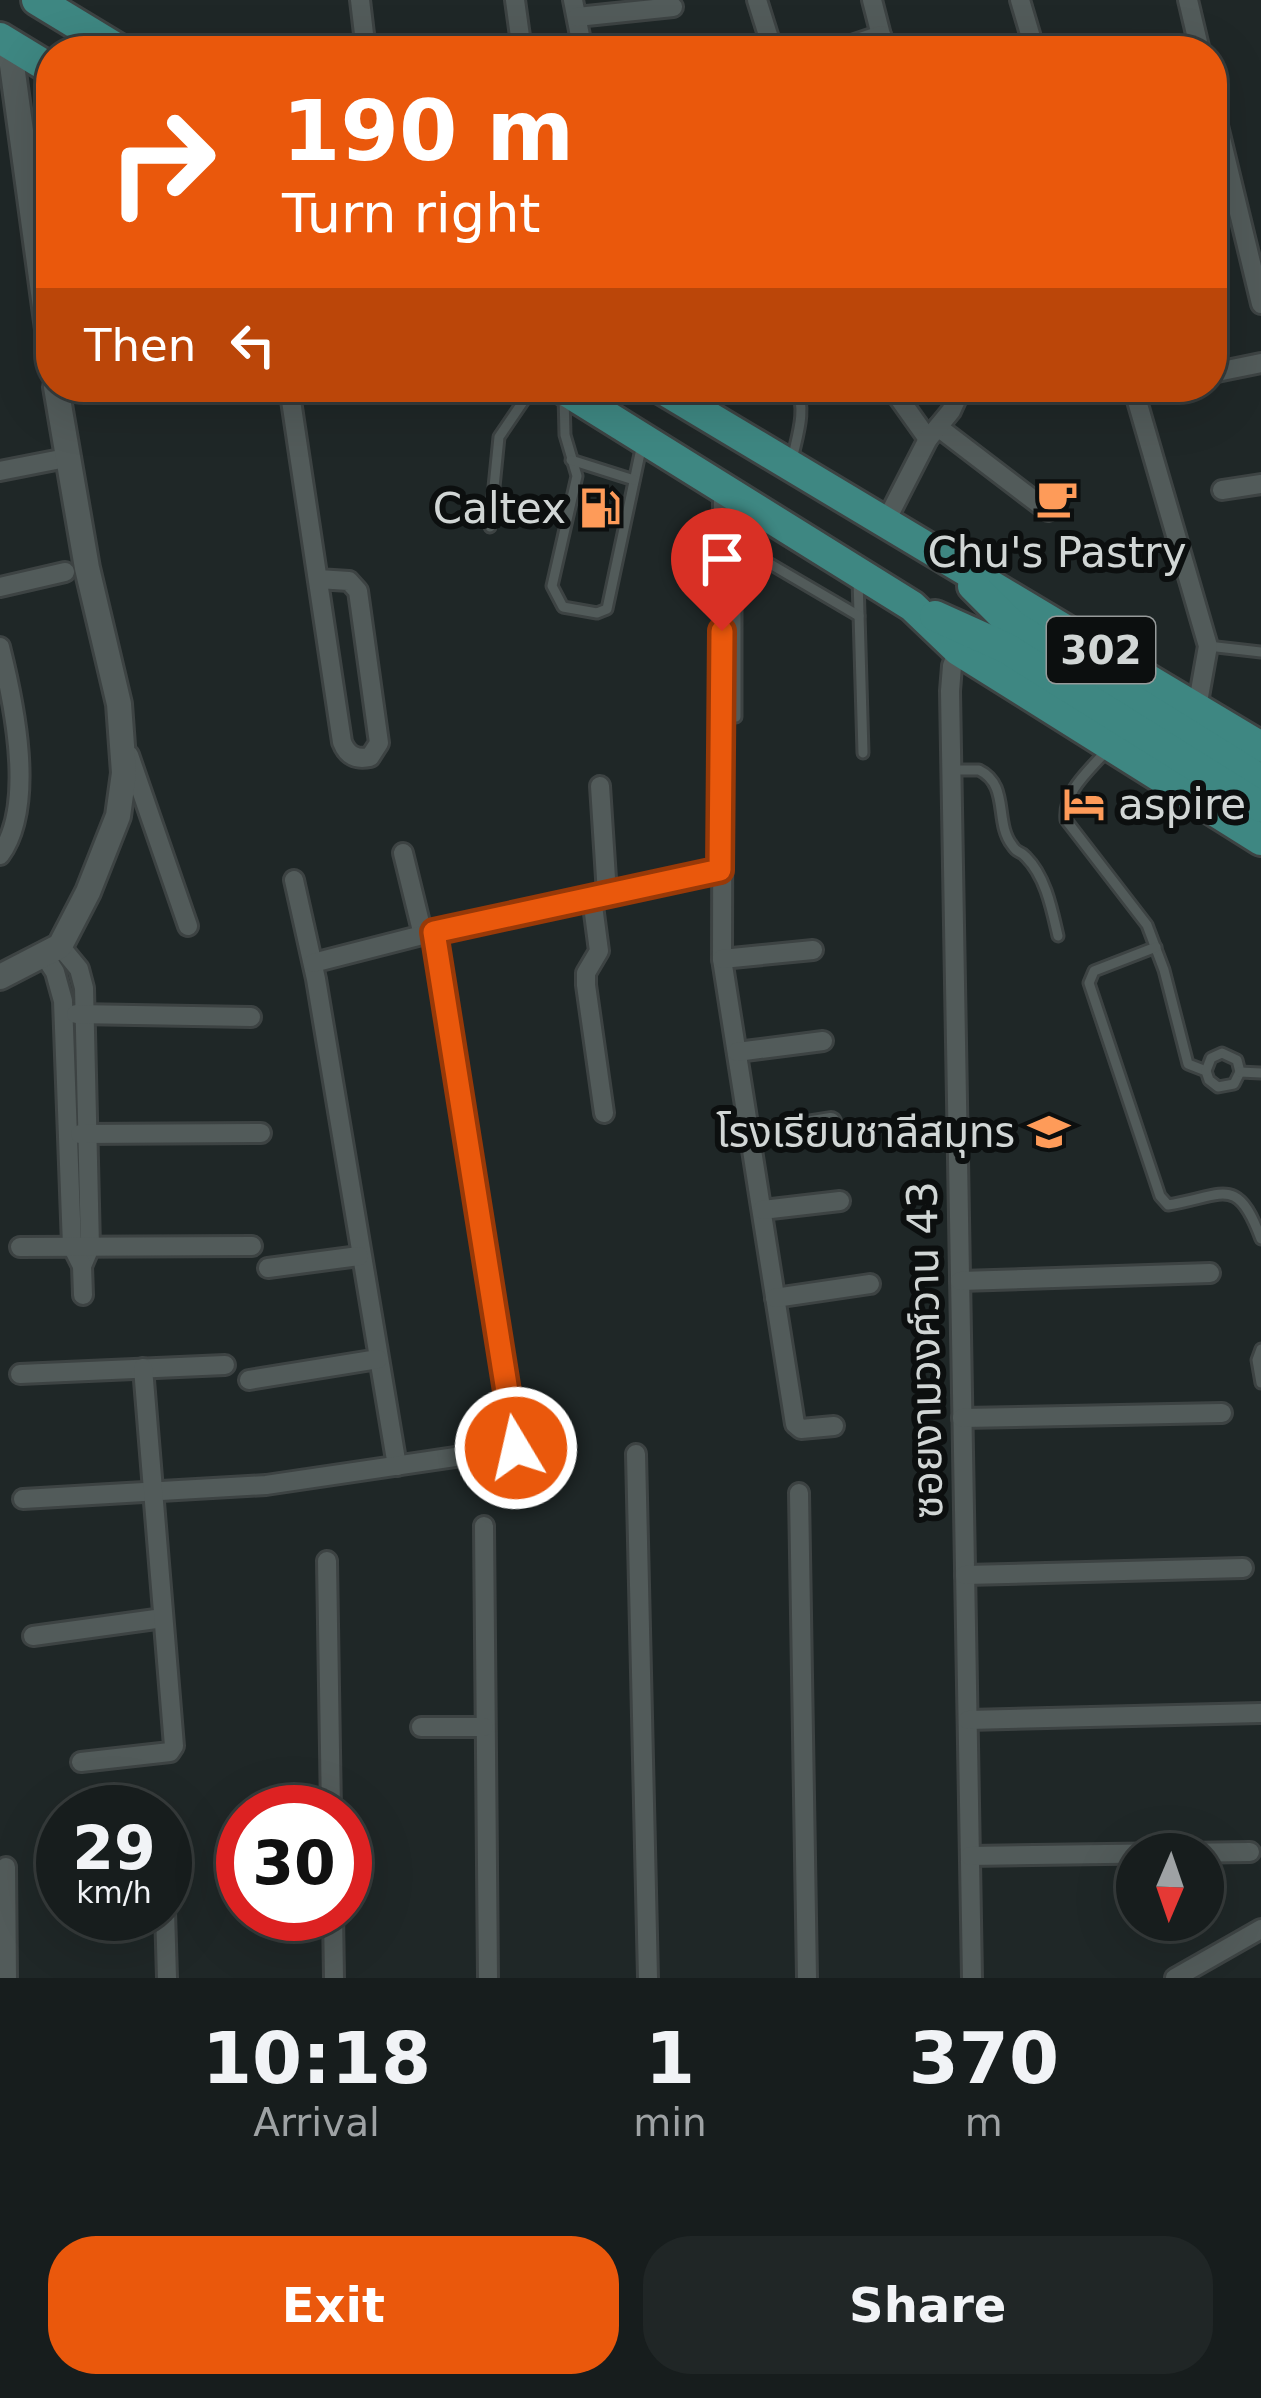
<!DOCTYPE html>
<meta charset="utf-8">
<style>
body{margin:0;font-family:"DejaVu Sans","Noto Sans Thai",sans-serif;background:#202626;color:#f1f3f6;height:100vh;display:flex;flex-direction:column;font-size:45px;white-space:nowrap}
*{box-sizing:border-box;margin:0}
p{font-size:39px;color:#9ea2a4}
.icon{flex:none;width:66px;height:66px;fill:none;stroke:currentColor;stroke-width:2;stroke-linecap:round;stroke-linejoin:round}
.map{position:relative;height:1978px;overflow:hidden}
.side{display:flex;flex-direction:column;background:#171d1d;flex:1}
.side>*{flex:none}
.top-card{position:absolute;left:36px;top:36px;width:1191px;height:366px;border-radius:48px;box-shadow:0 12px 48px #0002,0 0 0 3px #363b3b;background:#ea580c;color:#fff;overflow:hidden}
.needle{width:78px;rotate:182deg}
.buttons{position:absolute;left:1116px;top:1833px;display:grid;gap:24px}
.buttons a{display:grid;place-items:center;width:108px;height:108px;border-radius:50%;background:#171d1d;box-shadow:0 12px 48px #0002,0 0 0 3px #363b3b;font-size:60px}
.speed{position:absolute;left:36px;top:1785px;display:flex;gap:24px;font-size:60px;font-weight:700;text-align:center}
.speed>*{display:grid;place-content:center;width:156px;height:156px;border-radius:50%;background:#171d1d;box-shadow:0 12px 48px #0002,0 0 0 3px #363b3b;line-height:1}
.speed small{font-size:30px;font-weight:400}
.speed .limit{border:18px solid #d22;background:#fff;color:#111}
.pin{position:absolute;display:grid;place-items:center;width:102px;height:102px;color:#fff;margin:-123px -51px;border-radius:50% 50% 50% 0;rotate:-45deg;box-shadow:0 0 12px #0007}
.pin .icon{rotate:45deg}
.me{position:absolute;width:132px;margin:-66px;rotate:351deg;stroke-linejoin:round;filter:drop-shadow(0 0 9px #0008)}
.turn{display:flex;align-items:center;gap:42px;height:252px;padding:0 48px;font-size:54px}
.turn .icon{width:156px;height:156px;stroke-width:2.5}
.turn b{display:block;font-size:84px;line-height:102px}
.then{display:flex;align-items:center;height:114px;padding:0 48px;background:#0003;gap:24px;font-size:45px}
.eta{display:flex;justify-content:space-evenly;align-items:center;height:204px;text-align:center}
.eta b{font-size:72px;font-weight:700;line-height:84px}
.primary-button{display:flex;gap:24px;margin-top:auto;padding:24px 48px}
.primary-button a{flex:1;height:138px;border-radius:48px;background:#ea580c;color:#fff;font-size:48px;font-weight:700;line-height:138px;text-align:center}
.primary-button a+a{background:#202626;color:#f1f3f6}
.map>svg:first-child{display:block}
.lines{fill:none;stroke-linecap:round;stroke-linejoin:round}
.service-casing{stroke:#3d4343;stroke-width:15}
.minor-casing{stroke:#3d4343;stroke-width:24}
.tertiary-casing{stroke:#3d4343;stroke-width:30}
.primary-casing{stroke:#3d4343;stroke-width:36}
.service{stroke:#525b5a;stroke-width:9}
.minor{stroke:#525b5a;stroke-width:18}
.tertiary{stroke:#525b5a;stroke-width:24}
.primary{stroke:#3e8782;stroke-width:30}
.route-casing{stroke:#983908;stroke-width:30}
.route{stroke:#ea580c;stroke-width:21}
.labels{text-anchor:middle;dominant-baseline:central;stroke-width:12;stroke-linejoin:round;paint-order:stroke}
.shield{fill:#0c0f0f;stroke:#969a9a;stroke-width:3}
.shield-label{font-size:39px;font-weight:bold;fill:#d1d6d5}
.poi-label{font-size:42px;fill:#d1d6d5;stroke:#0c0f0f;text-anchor:end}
.street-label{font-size:42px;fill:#d1d6d5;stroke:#0c0f0f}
</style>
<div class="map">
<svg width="1261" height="1978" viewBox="0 0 1261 1978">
<rect width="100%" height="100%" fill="#1f2727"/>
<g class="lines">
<!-- service casing -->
<g class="service-casing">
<g id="service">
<polyline points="710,387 715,411"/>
<polyline points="564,396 565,435 577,476 552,586 563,607 597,613 607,609 642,444"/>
<polyline points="571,460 634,480"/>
<path d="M792,460C797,436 807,410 796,387"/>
<polyline points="490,527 499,437 533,387"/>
<polyline points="858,579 863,753"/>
<polyline points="1208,646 1261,652"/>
<polyline points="736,717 736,562 742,554 755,555 859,616"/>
<path d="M1107,750C1089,771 1063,791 1066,820L1147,925L1164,970L1188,1064L1206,1071L1209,1080L1218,1087L1234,1084L1240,1072"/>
<path d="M953,770H979C1010,785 994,822 1012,845C1018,855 1019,849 1026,857C1046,877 1052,910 1058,936"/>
<path d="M1156,947L1094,971L1089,983L1160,1196L1168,1205C1224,1196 1237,1174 1261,1239"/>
<polyline points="1206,1071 1211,1058 1222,1053 1237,1060 1240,1072"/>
<polyline points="1240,1072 1261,1073"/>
<polyline points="1261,1349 1257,1360 1261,1383"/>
</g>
</g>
<!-- minor casing -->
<g class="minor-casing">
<g id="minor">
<polyline points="360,0 366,51"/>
<polyline points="515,0 522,51"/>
<polyline points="573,0 583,51"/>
<polyline points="757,0 773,51"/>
<polyline points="872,0 885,51"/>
<polyline points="1020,0 1035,51"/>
<polyline points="1188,0 1200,51"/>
<polyline points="577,17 673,7"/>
<polyline points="834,51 881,35"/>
<polyline points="1212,101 1261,304"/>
<polyline points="1212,373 1261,363"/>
<path d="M289,387L342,742C347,755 356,760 370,757L379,743L358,591L349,581L318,579"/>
<polyline points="891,387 928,439"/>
<polyline points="1133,387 1208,646 1197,708"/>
<polyline points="938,427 1048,511"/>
<polyline points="0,471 66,458"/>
<polyline points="723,488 722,959 795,1424 801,1429 834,1426"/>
<polyline points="1222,490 1261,484"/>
<polyline points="886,521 928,439 951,411 956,400 955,387"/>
<polyline points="0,587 65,572"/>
<path d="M0,647C14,703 36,806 0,855"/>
<polyline points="958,650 952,666 950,691 972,1978"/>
<polyline points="129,755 188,926"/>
<polyline points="600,786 607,894"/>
<polyline points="403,853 423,935"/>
<polyline points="294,880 316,979 397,1466"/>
<polyline points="592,898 599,951 586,973 586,985 604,1113"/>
<polyline points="434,932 516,1448"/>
<polyline points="60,946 79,969 84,988 90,1247 82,1266"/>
<polyline points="44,955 55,972 63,1001 72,1246 82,1266 83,1295"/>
<polyline points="722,959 813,950"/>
<polyline points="313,963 434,932 720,870"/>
<polyline points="76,1014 251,1017"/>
<polyline points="737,1052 823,1041"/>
<polyline points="80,1134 261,1133"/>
<polyline points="750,1135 831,1122"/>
<polyline points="762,1210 840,1201"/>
<polyline points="20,1247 252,1246"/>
<polyline points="268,1268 359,1256"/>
<polyline points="960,1281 1210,1273"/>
<polyline points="775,1298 870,1284"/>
<polyline points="20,1374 225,1365"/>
<polyline points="249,1380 378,1359"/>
<polyline points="962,1418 1222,1413"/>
<polyline points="636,1454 648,1978"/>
<polyline points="799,1493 807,1978"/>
<polyline points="23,1499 266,1485 563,1441"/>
<polyline points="484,1526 488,1978"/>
<polyline points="327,1561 331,1812"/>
<polyline points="965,1575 1243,1568"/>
<polyline points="33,1636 163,1618"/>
<polyline points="968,1720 1261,1713"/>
<polyline points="421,1727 484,1727"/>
<polyline points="81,1762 170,1752 174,1746 143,1368"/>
<polyline points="970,1856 1250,1852"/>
<polyline points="6,1867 7,1978"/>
<polyline points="165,1911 167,1978"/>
<polyline points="333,1914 334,1978"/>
<polyline points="1175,1978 1261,1929"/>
</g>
</g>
<!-- tertiary casing -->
<g class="tertiary-casing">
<g id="tertiary">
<polyline points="9,43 51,351"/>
<polyline points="0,977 60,946 88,892 118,816 124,773 119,704 87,568 56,387"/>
</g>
</g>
<!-- primary casing -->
<g class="primary-casing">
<g id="primary">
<polyline points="37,0 121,51"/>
<polyline points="0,38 51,69"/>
<polyline points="560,387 912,606 958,650 1261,840"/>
<polyline points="659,387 1261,747"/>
<polyline points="973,586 1012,625 1261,780"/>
<polyline points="935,616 1006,648 1261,807"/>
</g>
</g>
<!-- service -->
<use href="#service" class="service"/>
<!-- minor -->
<use href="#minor" class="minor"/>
<!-- tertiary -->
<use href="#tertiary" class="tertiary"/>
<!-- primary -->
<use href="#primary" class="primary"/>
</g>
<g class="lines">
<!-- route casing -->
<g class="route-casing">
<polyline id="route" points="516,1448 434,932 720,870 722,631"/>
</g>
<!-- route -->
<use href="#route" class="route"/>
</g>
<!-- icons -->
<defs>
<g id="cafe-bare" transform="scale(3.24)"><path d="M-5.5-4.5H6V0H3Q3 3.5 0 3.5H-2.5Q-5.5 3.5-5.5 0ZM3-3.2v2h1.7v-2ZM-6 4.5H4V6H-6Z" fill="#fe9b59" stroke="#0c0f0f" stroke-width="2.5" paint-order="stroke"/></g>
<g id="fuel-bare" transform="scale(3.24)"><path d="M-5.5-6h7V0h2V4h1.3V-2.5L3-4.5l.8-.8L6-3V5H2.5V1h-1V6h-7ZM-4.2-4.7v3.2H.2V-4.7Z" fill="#fe9b59" stroke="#0c0f0f" stroke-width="2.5" paint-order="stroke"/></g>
<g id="hotel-bare" transform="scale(3.24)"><path d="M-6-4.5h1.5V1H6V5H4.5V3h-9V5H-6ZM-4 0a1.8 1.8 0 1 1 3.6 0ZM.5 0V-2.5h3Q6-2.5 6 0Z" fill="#fe9b59" stroke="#0c0f0f" stroke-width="2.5" paint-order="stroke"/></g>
<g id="school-bare" transform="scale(3.24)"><path d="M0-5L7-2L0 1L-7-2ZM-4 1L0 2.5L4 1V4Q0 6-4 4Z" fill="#fe9b59" stroke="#0c0f0f" stroke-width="2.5" paint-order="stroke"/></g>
</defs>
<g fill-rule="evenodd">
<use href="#cafe-bare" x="1057" y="498"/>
<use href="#fuel-bare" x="600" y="508"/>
<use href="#hotel-bare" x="1084" y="804"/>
<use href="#school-bare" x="1049" y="1132"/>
</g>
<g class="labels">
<!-- shield labels -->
<rect class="shield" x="1047" y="617" width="108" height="66" rx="9"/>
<g class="shield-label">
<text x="1101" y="650">302</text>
</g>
<!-- poi labels -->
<g class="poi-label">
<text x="566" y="508">Caltex</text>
<text x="1057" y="552" text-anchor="middle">Chu's Pastry</text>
<text x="1118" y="804" text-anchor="start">aspire</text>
<text x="1015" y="1132">โรงเรียนชาลีสมุทร</text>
</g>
<!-- street labels -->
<g class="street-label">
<text transform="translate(925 1350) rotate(-91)">ซอยงามวงศ์วาน 43</text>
</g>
</g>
</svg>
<div class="buttons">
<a><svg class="needle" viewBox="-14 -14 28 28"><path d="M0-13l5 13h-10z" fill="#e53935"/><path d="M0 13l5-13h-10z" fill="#9ea2a4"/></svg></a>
</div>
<div class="speed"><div>29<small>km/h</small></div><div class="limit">30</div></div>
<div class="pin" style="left:722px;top:631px;background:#d93025"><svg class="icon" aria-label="arrive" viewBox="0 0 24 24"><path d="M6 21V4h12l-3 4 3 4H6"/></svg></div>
<svg class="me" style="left:516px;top:1448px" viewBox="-20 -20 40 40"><circle r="17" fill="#ea580c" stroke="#fff" stroke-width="3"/><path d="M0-11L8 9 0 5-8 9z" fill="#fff"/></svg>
<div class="top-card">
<div class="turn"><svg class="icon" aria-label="right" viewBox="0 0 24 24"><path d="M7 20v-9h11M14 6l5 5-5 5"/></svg><div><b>190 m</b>Turn right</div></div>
<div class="then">Then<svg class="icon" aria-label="left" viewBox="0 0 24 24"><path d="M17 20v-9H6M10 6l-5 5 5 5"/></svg></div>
</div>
</div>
<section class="side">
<div class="eta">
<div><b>10:18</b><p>Arrival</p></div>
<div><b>1</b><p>min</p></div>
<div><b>370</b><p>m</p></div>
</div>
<div class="primary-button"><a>Exit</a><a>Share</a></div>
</section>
